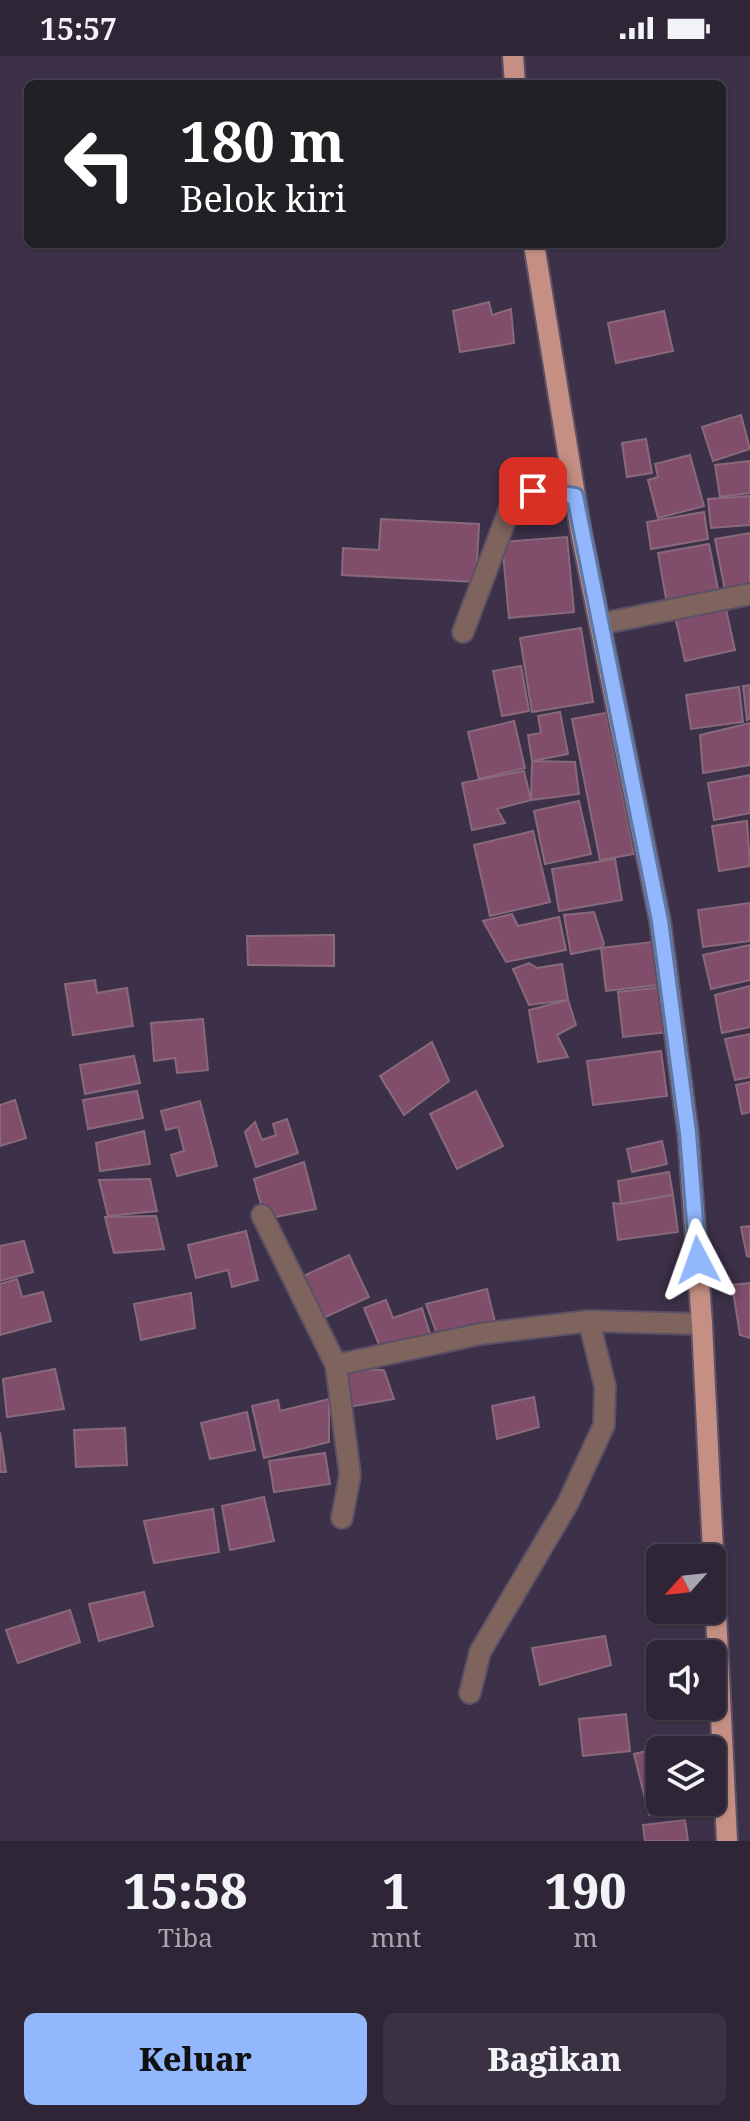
<!DOCTYPE html>
<html lang="id">
<style>
body{margin:0;font-family:"Noto Serif",serif;background:#3a3142;color:#f1f3f6;height:100vh;display:flex;flex-direction:column;font-size:30px;white-space:nowrap}
*{box-sizing:border-box;margin:0}
p{font-size:26px;color:#a7a5ad}
.icon{flex:none;width:44px;height:44px;fill:none;stroke:currentColor;stroke-width:2;stroke-linecap:round;stroke-linejoin:round}
.map{position:relative;height:1785px;overflow:hidden}
.drawer{display:flex;flex-direction:column;background:#2e2537;flex:1}
.drawer>*{flex:none}
.top-card{position:absolute;left:24px;top:24px;width:702px;height:168px;border-radius:12px;box-shadow:0 2px 6px #0004,0 0 0 2px #494252;background:#202124;color:#fff;overflow:hidden}
.needle{width:52px;rotate:243deg}
.buttons{position:absolute;left:646px;top:1488px;display:grid;gap:16px}
.buttons a{display:grid;place-items:center;width:80px;height:80px;border-radius:12px;background:#2e2537;box-shadow:0 2px 6px #0004,0 0 0 2px #494252;font-size:40px}
.pin{position:absolute;display:grid;place-items:center;width:68px;height:68px;color:#fff;margin:-34px;border-radius:16px;box-shadow:0 4px 12px #0006}
.me{position:absolute;width:88px;margin:-44px;rotate:356deg;stroke-linejoin:round;filter:drop-shadow(0 0 6px #0008)}
.turn{display:flex;align-items:center;gap:28px;height:168px;padding:0 24px;font-size:36px}
.turn .icon{width:104px;height:104px;stroke-width:2.5}
.turn b{display:block;font-size:56px;line-height:68px}
.eta{display:flex;justify-content:space-evenly;align-items:center;height:136px;text-align:center}
.eta b{font-size:48px;font-weight:800;line-height:56px}
.action{display:flex;gap:16px;margin-top:auto;padding:16px 24px}
.action a{flex:1;height:92px;border-radius:12px;background:#92b7fd;color:#111;font-size:32px;font-weight:800;line-height:92px;text-align:center}
.action a+a{background:#3a3142;color:#f1f3f6}
.status{display:flex;justify-content:space-between;align-items:center;height:56px;padding:0 40px;background:#2e2537;direction:ltr}
.status svg{height:22px;fill:currentColor}
.map>svg:first-child{display:block}
.building{fill:#804d6a;stroke:#886a7a;stroke-width:2}
.lines{fill:none;stroke-linecap:round;stroke-linejoin:round}
.minor-casing{stroke:#5b5066;stroke-width:24}
.primary-casing{stroke:#5b5066;stroke-width:24}
.minor{stroke:#7f645e;stroke-width:20}
.primary{stroke:#c58f83;stroke-width:20}
.route-casing{stroke:#5f77a4;stroke-width:20}
.route{stroke:#92b7fd;stroke-width:14}
</style>
<div class="status"><b>15:57</b><svg viewBox="0 0 49 12"><path d="M0 12V9h3v3zM5 12V6h3v6zM10 12V3h3v9zM15 12V0h3v12zM26 1h20v11H26zM47 4h2v5h-2z"/></svg></div>
<div class="map">
<svg width="750" height="1785" viewBox="0 0 750 1785">
<rect width="100%" height="100%" fill="#3d3149"/>
<!-- building -->
<g class="building">
<polygon points="489,246 492,259 511,253 514,287 460,296 453,255"/>
<polygon points="664,255 673,295 616,307 608,267"/>
<polygon points="741,359 750,393 713,405 702,371"/>
<polygon points="646,383 652,417 627,421 622,387"/>
<polygon points="690,399 704,450 658,462 648,424 658,421 655,408"/>
<polygon points="750,405 750,437 720,441 715,409"/>
<polygon points="750,440 750,469 711,472 708,443"/>
<polygon points="704,456 708,483 651,493 647,466"/>
<polygon points="381,463 479,468 476,526 342,519 343,492 379,494"/>
<polygon points="750,477 750,530 725,534 715,483"/>
<polygon points="567,481 574,556 509,562 502,486"/>
<polygon points="709,488 719,538 667,548 658,497"/>
<polygon points="725,549 735,594 685,605 675,560"/>
<polygon points="581,572 593,646 532,656 520,582"/>
<polygon points="521,610 529,655 502,660 493,615"/>
<polygon points="750,629 750,663 747,664 743,630"/>
<polygon points="739,631 743,666 691,673 686,639"/>
<polygon points="560,656 568,698 532,705 528,679 541,677 538,660"/>
<polygon points="606,657 634,798 600,804 572,663"/>
<polygon points="514,665 525,712 479,723 468,676"/>
<polygon points="750,667 750,709 703,717 700,679"/>
<polygon points="532,705 575,706 579,738 531,744"/>
<polygon points="524,715 531,744 497,753 505,767 472,774 462,727"/>
<polygon points="750,719 750,757 714,764 708,727"/>
<polygon points="579,745 591,798 545,808 534,755"/>
<polygon points="747,765 750,810 719,815 712,770"/>
<polygon points="533,775 550,846 490,860 474,789"/>
<polygon points="615,803 622,844 559,855 552,813"/>
<polygon points="750,847 750,885 703,891 698,854"/>
<polygon points="594,856 604,888 601,892 571,898 564,859"/>
<polygon points="512,858 518,870 559,861 566,894 506,906 483,865"/>
<polygon points="334,879 334,910 248,909 247,880"/>
<polygon points="653,886 658,929 606,935 601,892"/>
<polygon points="750,889 750,924 711,933 703,899"/>
<polygon points="529,907 537,912 562,908 568,944 529,949 513,913"/>
<polygon points="95,924 97,937 127,932 133,970 73,979 65,928"/>
<polygon points="750,930 750,971 722,977 715,939"/>
<polygon points="663,931 668,976 623,981 618,936"/>
<polygon points="568,944 576,969 557,979 568,1001 538,1006 529,954"/>
<polygon points="203,963 208,1014 177,1017 175,1002 154,1005 151,967"/>
<polygon points="750,978 750,1021 735,1024 725,983"/>
<polygon points="432,986 449,1025 404,1059 380,1020"/>
<polygon points="661,995 667,1040 593,1049 587,1005"/>
<polygon points="134,1000 140,1027 85,1038 80,1009"/>
<polygon points="750,1026 750,1056 742,1058 736,1029"/>
<polygon points="137,1035 143,1062 88,1073 83,1044"/>
<polygon points="476,1035 503,1090 457,1113 430,1058"/>
<polygon points="15,1044 26,1082 0,1090 0,1049"/>
<polygon points="200,1045 217,1110 177,1120 171,1099 184,1095 178,1071 166,1074 161,1055"/>
<polygon points="287,1063 298,1097 256,1111 245,1076 255,1066 262,1084 276,1079 273,1068"/>
<polygon points="144,1075 150,1108 100,1115 96,1087"/>
<polygon points="662,1085 667,1108 632,1116 627,1093"/>
<polygon points="304,1106 316,1153 265,1163 254,1123"/>
<polygon points="669,1116 673,1139 621,1148 618,1125"/>
<polygon points="150,1123 157,1155 108,1160 99,1124"/>
<polygon points="673,1139 678,1176 618,1184 613,1147 621,1148"/>
<polygon points="156,1160 164,1193 114,1197 105,1161"/>
<polygon points="750,1170 750,1201 747,1200 741,1171"/>
<polygon points="246,1175 258,1224 232,1231 228,1214 196,1222 188,1189"/>
<polygon points="24,1185 33,1216 0,1225 0,1190"/>
<polygon points="349,1199 369,1241 319,1264 299,1222"/>
<polygon points="17,1223 22,1241 43,1236 51,1265 0,1279 0,1228"/>
<polygon points="750,1227 750,1282 740,1279 732,1229"/>
<polygon points="487,1233 497,1274 440,1286 426,1248"/>
<polygon points="191,1237 195,1272 141,1284 134,1248"/>
<polygon points="386,1244 393,1262 422,1252 433,1288 387,1308 364,1252"/>
<polygon points="55,1313 64,1353 7,1361 3,1323"/>
<polygon points="338,1313 384,1314 394,1343 348,1351"/>
<polygon points="534,1341 539,1371 497,1383 492,1350"/>
<polygon points="329,1343 329,1386 264,1402 252,1350 278,1344 280,1355"/>
<polygon points="247,1356 255,1394 210,1403 201,1367"/>
<polygon points="125,1372 127,1409 76,1411 74,1374"/>
<polygon points="0,1376 6,1416 0,1416"/>
<polygon points="325,1397 330,1428 274,1436 269,1405"/>
<polygon points="264,1441 274,1485 230,1494 222,1450"/>
<polygon points="213,1453 219,1496 154,1507 144,1465"/>
<polygon points="144,1536 153,1570 99,1585 89,1548"/>
<polygon points="70,1554 80,1586 18,1607 6,1574"/>
<polygon points="605,1580 611,1609 540,1629 532,1592"/>
<polygon points="626,1658 630,1695 583,1700 579,1663"/>
<polygon points="679,1687 681,1694 660,1694 660,1746 702,1746 649,1759 634,1698"/>
<polygon points="685,1764 688,1785 645,1785 643,1769"/>
</g>
<g class="lines">
<!-- minor casing -->
<g class="minor-casing">
<g id="minor">
<polyline points="600,568 750,538"/>
<path d="M463,576L513,444C529,429 555,437 575,440"/>
<polyline points="262,1159 336,1309"/>
<polyline points="342,1462 350,1419 336,1309 480,1278 589,1265 702,1268"/>
<polyline points="470,1637 480,1596 568,1447 604,1369 605,1330 589,1265"/>
</g>
</g>
<!-- primary casing -->
<g class="primary-casing">
<g id="primary">
<polyline points="513,0 515,28"/>
<polyline points="534,188 581,476 660,865 688,1077 702,1268 727,1785"/>
</g>
</g>
<!-- minor -->
<use href="#minor" class="minor"/>
<!-- primary -->
<use href="#primary" class="primary"/>
</g>
<g class="lines">
<!-- route casing -->
<g class="route-casing">
<polyline id="route" points="533,435 575,440 660,865 688,1077 698,1204"/>
</g>
<!-- route -->
<use href="#route" class="route"/>
</g>
</svg>
<div class="buttons">
<a><svg class="needle" viewBox="-14 -14 28 28"><path d="M0-13l5 13h-10z" fill="#e53935"/><path d="M0 13l5-13h-10z" fill="#a7a5ad"/></svg></a>
<a><svg class="icon" aria-label="sound" viewBox="0 0 24 24"><path d="M4 9h4l5-4v14l-5-4H4zM17 9q2 3 0 6"/></svg></a>
<a><svg class="icon" aria-label="layers" viewBox="0 0 24 24"><path d="M12 4l9 5-9 5-9-5zM3 14l9 5 9-5"/></svg></a>
</div>
<div class="pin" style="left:533px;top:435px;background:#d93025"><svg class="icon" aria-label="arrive" viewBox="0 0 24 24"><path d="M6 21V4h12l-3 4 3 4H6"/></svg></div>
<svg class="me" style="left:698px;top:1204px" viewBox="-20 -20 40 40"><path d="M0-17L14 15 0 8-14 15z" fill="#92b7fd" stroke="#fff" stroke-width="4"/></svg>
<div class="top-card">
<div class="turn"><svg class="icon" aria-label="left" viewBox="0 0 24 24"><path d="M17 20v-9H6M10 6l-5 5 5 5"/></svg><div><b>180 m</b>Belok kiri</div></div>
</div>
</div>
<section class="drawer">
<div class="eta">
<div><b>15:58</b><p>Tiba</p></div>
<div><b>1</b><p>mnt</p></div>
<div><b>190</b><p>m</p></div>
</div>
<div class="action"><a>Keluar</a><a>Bagikan</a></div>
</section>
